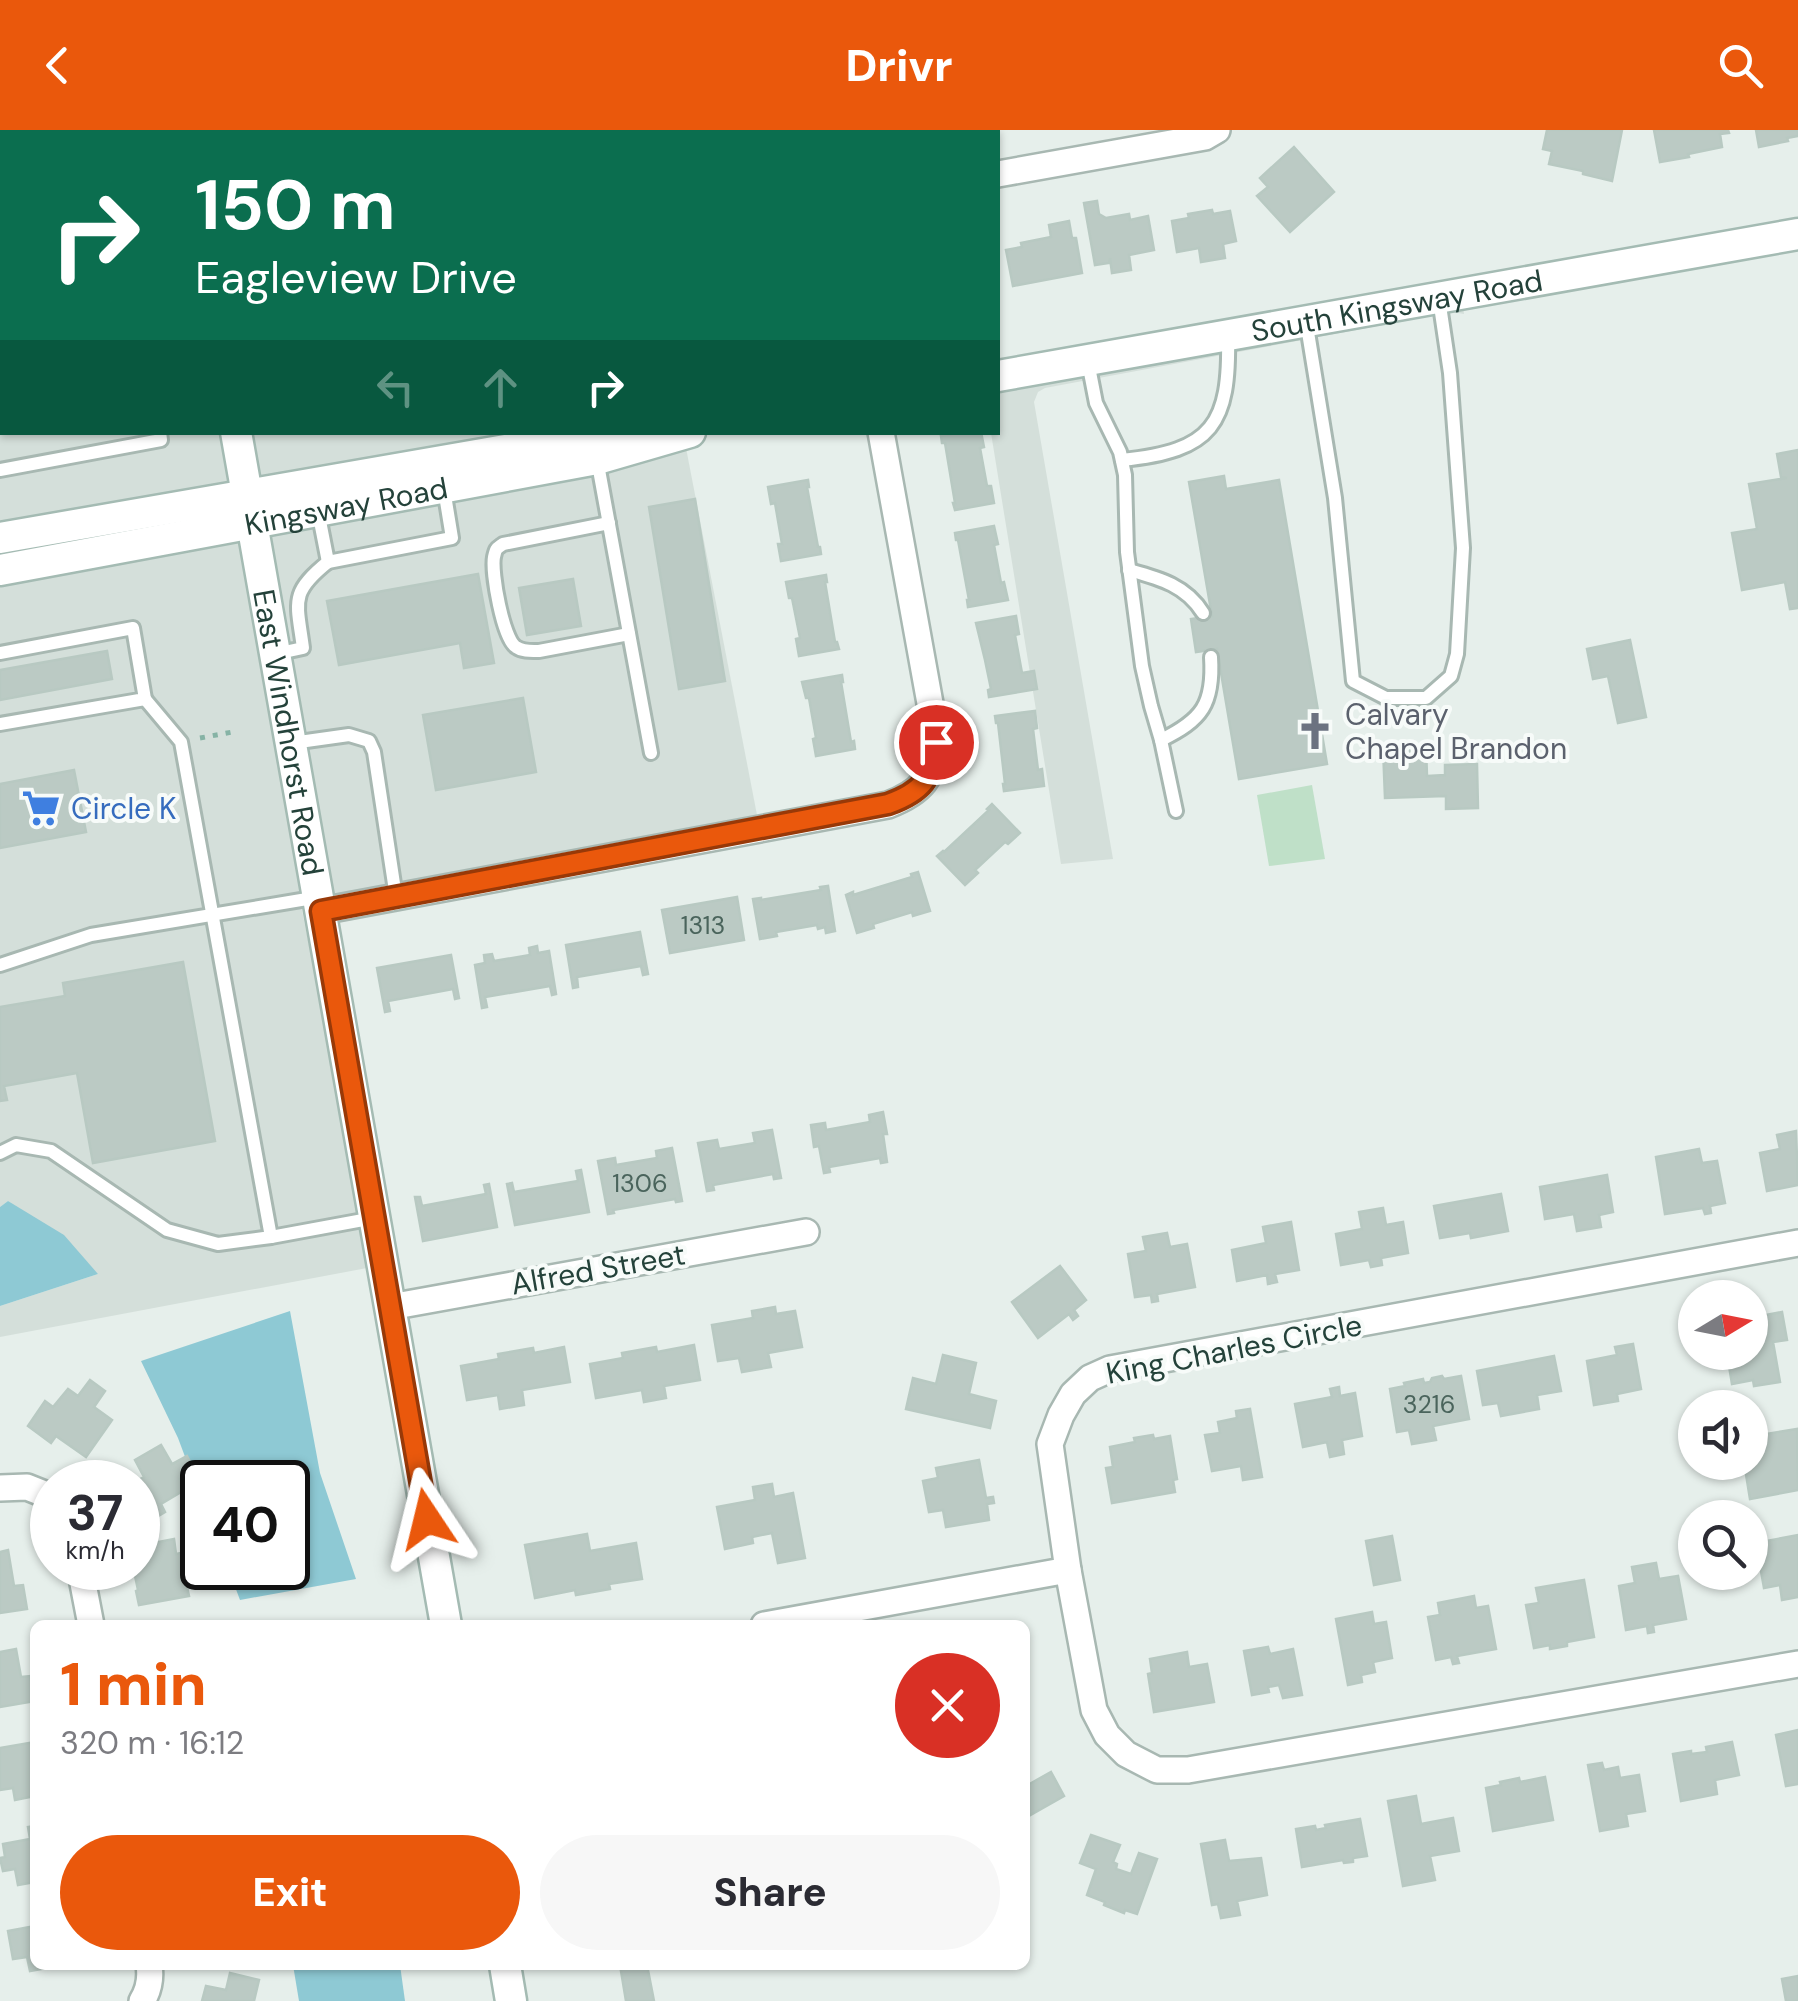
<!DOCTYPE html>
<meta charset="utf-8">
<style>
body{margin:0;font-family:"DM Sans",sans-serif;background:#f7f7f7;color:#2b2b33;height:100vh;display:flex;flex-direction:column;font-size:38px;white-space:nowrap}
*{box-sizing:border-box;margin:0}
p{font-size:32px;color:#7c7c81}
.icon{flex:none;width:55px;height:55px;fill:none;stroke:currentColor;stroke-width:2;stroke-linecap:round;stroke-linejoin:round}
.map{position:relative;flex:1;overflow:hidden}
.drawer{position:absolute;left:30px;top:1490px;width:1000px;height:350px;display:flex;flex-direction:column;background:#fff;border-radius:15px;box-shadow:0 2px 8px #0004}
.drawer>*{flex:none}
.top-card{position:absolute;left:0px;top:0px;width:1000px;height:305px;box-shadow:0 2px 8px #0004;background:#0b6e4f;color:#fff;overflow:hidden}
.needle{width:65px;rotate:80deg}
.fabs{position:absolute;left:1678px;top:1150px;display:grid;gap:20px}
.fabs a{display:grid;place-items:center;width:90px;height:90px;border-radius:50%;background:#fff;box-shadow:0 2px 8px #0004;font-size:50px}
.speed{position:absolute;left:30px;top:1330px;display:flex;gap:20px;font-size:50px;font-weight:700;text-align:center}
.speed>*{display:grid;place-content:center;width:130px;height:130px;border-radius:50%;background:#fff;box-shadow:0 2px 8px #0004;line-height:1}
.speed small{font-size:25px;font-weight:400}
.speed .limit{border:5px solid #111;border-radius:15px;background:#fff;color:#111}
.pin{position:absolute;display:grid;place-items:center;width:85px;height:85px;color:#fff;margin:-42px;border:5px solid #fff;border-radius:50%;box-shadow:0 2px 10px #0007}
.me{position:absolute;width:110px;margin:-55px;rotate:350deg;stroke-linejoin:round;filter:drop-shadow(0 0 8px #0008)}
.turn{display:flex;align-items:center;gap:35px;height:210px;padding:0 30px;font-size:45px}
.turn .icon{width:130px;height:130px;stroke-width:2.5}
.turn b{display:block;font-size:70px;line-height:85px}
.lanes{display:flex;align-items:center;height:95px;padding:0 30px;background:#0003;justify-content:center;gap:50px;direction:ltr}
.lanes .off{opacity:.35}
.round{display:grid;place-items:center;flex:none;width:105px;height:105px;border-radius:52px;background:#f7f7f7}
.overview{display:flex;align-items:center;justify-content:space-between;height:170px;padding:0 30px}
h1{font-size:60px;font-weight:800;line-height:75px;color:#ea580c}
.action{display:flex;gap:20px;margin-top:auto;padding:20px 30px}
.action a{flex:1;height:115px;border-radius:60px;background:#ea580c;color:#fff;font-size:40px;font-weight:800;line-height:115px;text-align:center}
.action a+a{background:#f7f7f7;color:#2b2b33}
header{display:flex;justify-content:space-between;align-items:center;height:130px;padding:0 30px;background:#ea580c;color:#fff;font-size:45px;font-weight:800}
.map>svg:first-child{display:block}
.built{fill:#d4dfda}
.green{fill:#bfe0c8}
.water{fill:#8ec9d4}
.building{fill:#bbcac4;stroke:#b8c9c2;stroke-width:2.5}
.lines{fill:none;stroke-linecap:round;stroke-linejoin:round}
.lane-casing{stroke:#a8b8b2;stroke-width:18}
.street-casing{stroke:#a8b8b2;stroke-width:30}
.secondary-casing{stroke:#a4bbb3;stroke-width:35}
.path{stroke:#86b3a5;stroke-width:5;stroke-dasharray:5 8;stroke-linecap:butt}
.lane{stroke:#fff;stroke-width:12}
.street{stroke:#fff;stroke-width:25}
.secondary{stroke:#fff;stroke-width:30}
.route-casing{stroke:#983908;stroke-width:25}
.route{stroke:#ea580c;stroke-width:18}
.labels{text-anchor:middle;dominant-baseline:central;stroke-width:8;stroke-linejoin:round;paint-order:stroke}
.number-label{font-size:25px;fill:#4a645c}
.street-label{font-size:30px;fill:#24423a;stroke:#f7fbf9}
.worship-label{font-size:30px;fill:#5b616d;stroke:#f7fbf9;text-anchor:start}
.shop-label{font-size:30px;fill:#366cbe;stroke:#f7fbf9;text-anchor:start}
</style>
<header><svg class="icon" aria-label="back" viewBox="0 0 24 24"><path d="M15 5l-7 7 7 7"/></svg>Drivr<svg class="icon" aria-label="search" viewBox="0 0 24 24"><circle cx="10" cy="10" r="6"/><path d="M15 15l6 6"/></svg></header>
<div class="map">
<svg width="1798" height="1871" viewBox="0 0 1798 1871">
<rect width="100%" height="100%" fill="#e6efeb"/>
<!-- built -->
<g class="built">
<polygon points="0,0 153,0 153,2 2,2 2,302 220,303 229,354 0,395"/>
<polygon points="1463,176 1464,184 1453,182 1045,258 1038,262 1034,272 1113,729 1061,734 991,303 998,302 998,260"/>
<polygon points="251,302 532,303 260,349"/>
<polygon points="686,318 757,685 334,765 270,405"/>
<polygon points="239,411 304,775 301,776 325,892 367,1138 0,1207 0,1176 98,1144 8,1071 0,1077 0,454"/>
</g>
<!-- green -->
<polygon class="green" points="1312,655 1325,729 1269,736 1257,665"/>
<!-- water -->
<g class="water">
<polygon points="8,1071 64,1105 98,1144 0,1176 0,1077"/>
<polygon points="290,1181 320,1343 356,1449 240,1470 228,1438 288,1438 288,1352 202,1352 202,1372 178,1308 141,1231"/>
<polygon points="293,1835 400,1835 405,1871 299,1871"/>
</g>
<!-- building -->
<g class="building">
<polygon points="1547,0 1622,0 1612,51 1583,44 1583,41 1549,34 1552,21 1543,19"/>
<polygon points="1654,0 1728,0 1729,3 1720,4 1722,17 1688,24 1689,27 1660,32"/>
<polygon points="1756,0 1798,0 1798,6 1787,8 1788,11 1759,17"/>
<polygon points="1294,17 1334,62 1290,102 1257,66 1268,57 1260,48"/>
<polygon points="1097,71 1099,84 1106,88 1129,84 1130,90 1148,86 1154,120 1129,125 1131,140 1112,143 1110,128 1109,133 1095,135 1084,73"/>
<polygon points="1212,80 1213,84 1230,81 1236,111 1223,114 1225,128 1201,132 1199,118 1177,122 1172,91 1189,88 1188,84"/>
<polygon points="1069,91 1072,108 1076,108 1082,143 1013,156 1006,120 1022,117 1021,113 1051,107 1049,95"/>
<polygon points="962,302 981,302 984,317 980,318 987,356 991,356 994,373 955,380 953,373 955,373 945,313 942,313 941,306"/>
<polygon points="1798,320 1798,478 1790,479 1785,452 1742,460 1732,403 1757,399 1749,354 1787,348 1781,347 1777,324"/>
<polygon points="1224,346 1226,359 1279,350 1327,634 1239,649 1217,519 1196,522 1191,489 1212,486 1189,352"/>
<polygon points="808,350 809,357 807,357 818,417 820,417 821,424 781,431 778,414 782,414 775,373 771,374 768,357"/>
<polygon points="695,369 725,551 679,559 649,377"/>
<polygon points="994,396 998,414 994,415 1001,453 1004,452 1008,470 968,477 967,470 969,470 958,410 956,410 955,403"/>
<polygon points="478,444 494,533 464,538 460,513 339,535 327,471"/>
<polygon points="826,445 827,452 825,452 835,512 837,512 839,519 799,526 796,509 800,508 792,468 789,468 786,452"/>
<polygon points="573,449 581,496 527,505 519,458"/>
<polygon points="1016,486 1019,504 1015,505 1022,543 1034,541 1037,559 989,567 988,560 991,559 985,530 976,493"/>
<polygon points="1630,510 1646,587 1618,593 1608,546 1593,549 1587,519"/>
<polygon points="107,521 112,549 0,570 0,540"/>
<polygon points="842,545 843,552 841,552 851,612 854,611 855,619 816,626 813,609 816,608 809,568 806,568 802,552"/>
<polygon points="523,568 536,642 436,660 423,585"/>
<polygon points="1035,581 1037,598 1033,599 1038,640 1042,639 1044,656 1004,661 1003,654 1005,654 998,593 996,593 995,586"/>
<polygon points="1426,616 1427,646 1445,645 1445,635 1477,634 1478,678 1446,679 1446,666 1385,668 1383,618"/>
<polygon points="74,640 86,702 0,718 0,654"/>
<polygon points="992,674 1020,703 1008,714 1005,712 975,740 978,743 965,755 937,726 943,721 944,722 989,680 987,679"/>
<polygon points="918,742 930,781 913,786 912,782 873,794 874,798 857,803 846,765 853,762 853,765 912,747 911,744"/>
<polygon points="828,756 835,801 826,803 825,797 818,799 817,795 776,802 777,806 760,809 753,769 761,768 761,770 821,760 820,757"/>
<polygon points="737,767 744,810 670,823 662,780"/>
<polygon points="640,802 648,844 643,845 641,836 577,847 578,857 573,858 566,815"/>
<polygon points="537,816 538,823 549,821 556,864 552,865 550,856 485,867 487,877 482,878 475,835 485,833 484,825 492,824 494,831 530,825 529,818"/>
<polygon points="451,825 459,868 455,869 453,859 388,871 390,881 385,882 377,838"/>
<polygon points="183,832 215,1011 93,1033 77,943 4,956 7,970 0,971 0,877 65,866 63,853"/>
<polygon points="883,982 887,1004 883,1004 887,1032 881,1033 880,1028 829,1037 830,1042 824,1043 819,1016 814,1017 811,995 825,993 826,1000 870,992 869,985"/>
<polygon points="772,1000 781,1048 774,1049 773,1044 713,1055 714,1060 707,1061 698,1013 717,1010 719,1019 755,1013 753,1003"/>
<polygon points="1796,1001 1798,1055 1767,1061 1760,1023 1780,1019 1777,1005"/>
<polygon points="672,1018 682,1071 676,1072 675,1069 613,1080 614,1083 608,1084 598,1031 615,1028 616,1035 657,1028 656,1021"/>
<polygon points="1699,1019 1702,1033 1717,1031 1725,1073 1710,1076 1711,1083 1705,1084 1703,1078 1665,1084 1656,1027"/>
<polygon points="581,1040 589,1082 515,1095 507,1054 512,1053 514,1062 578,1051 576,1041"/>
<polygon points="1607,1045 1613,1082 1599,1085 1601,1097 1577,1101 1574,1084 1545,1089 1540,1057"/>
<polygon points="489,1054 497,1097 423,1111 415,1067 420,1067 422,1076 486,1064 484,1055"/>
<polygon points="1501,1064 1508,1101 1471,1108 1470,1103 1440,1108 1434,1076"/>
<polygon points="1383,1078 1386,1095 1403,1092 1408,1123 1381,1128 1382,1135 1371,1137 1369,1130 1341,1135 1336,1104 1362,1099 1359,1082"/>
<polygon points="1291,1092 1299,1140 1275,1144 1277,1152 1268,1154 1267,1145 1237,1151 1232,1120 1266,1113 1263,1097"/>
<polygon points="1167,1103 1170,1117 1187,1114 1195,1157 1157,1164 1158,1171 1152,1172 1151,1165 1135,1167 1128,1124 1146,1121 1143,1107"/>
<polygon points="1060,1136 1086,1170 1074,1180 1078,1186 1073,1190 1069,1184 1038,1208 1012,1172"/>
<polygon points="775,1177 776,1184 795,1181 802,1217 768,1223 771,1237 742,1242 739,1228 718,1231 712,1195 753,1188 752,1181"/>
<polygon points="1782,1182 1787,1210 1773,1212 1780,1252 1754,1256 1753,1250 1732,1254 1727,1224 1724,1222 1750,1222 1750,1188"/>
<polygon points="1633,1214 1641,1259 1617,1264 1618,1271 1594,1275 1587,1231 1617,1225 1615,1217"/>
<polygon points="694,1215 700,1250 664,1256 666,1268 644,1272 642,1260 596,1268 590,1234 623,1228 622,1223 656,1217 657,1222"/>
<polygon points="564,1217 570,1252 522,1260 524,1275 500,1279 498,1265 467,1270 461,1236 499,1229 498,1224 533,1218 534,1223"/>
<polygon points="943,1225 976,1233 969,1264 996,1271 990,1298 906,1279 913,1248 936,1254"/>
<polygon points="1554,1226 1561,1261 1537,1265 1539,1279 1501,1286 1498,1273 1483,1275 1477,1241"/>
<polygon points="1442,1246 1444,1249 1461,1246 1469,1289 1433,1296 1436,1310 1412,1314 1409,1300 1397,1302 1390,1259 1405,1256 1404,1253 1423,1249 1424,1253 1430,1252 1432,1248"/>
<polygon points="90,1250 105,1261 94,1277 112,1290 86,1327 56,1306 51,1313 28,1296 45,1271 53,1277 68,1259 78,1266"/>
<polygon points="1339,1257 1340,1266 1355,1263 1362,1306 1342,1310 1344,1324 1330,1327 1327,1312 1303,1317 1295,1274 1332,1267 1330,1259"/>
<polygon points="1250,1279 1262,1347 1243,1350 1241,1336 1212,1341 1205,1305 1220,1303 1218,1292 1237,1288 1236,1281"/>
<polygon points="1797,1299 1798,1360 1750,1369 1744,1332 1750,1332 1750,1324 1757,1323 1754,1306"/>
<polygon points="1153,1305 1154,1309 1170,1306 1177,1349 1173,1350 1175,1362 1112,1373 1106,1338 1113,1337 1110,1317 1135,1312 1134,1308"/>
<polygon points="161,1315 172,1334 187,1326 195,1341 180,1349 186,1359 161,1374 165,1382 140,1397 138,1392 138,1352 134,1352 144,1347 135,1330"/>
<polygon points="979,1330 986,1368 993,1367 994,1373 987,1374 989,1390 946,1397 943,1380 929,1382 923,1351 938,1348 936,1338"/>
<polygon points="772,1354 774,1367 793,1363 805,1428 778,1433 772,1403 752,1407 753,1413 725,1419 717,1377 755,1370 753,1357"/>
<polygon points="587,1404 590,1421 636,1413 642,1449 609,1454 610,1459 576,1465 575,1460 535,1468 525,1415"/>
<polygon points="1798,1405 1798,1467 1782,1470 1780,1455 1764,1458 1756,1413"/>
<polygon points="1392,1406 1400,1450 1374,1455 1366,1411"/>
<polygon points="174,1409 176,1424 191,1421 195,1446 185,1448 189,1466 139,1475 136,1461 138,1460 134,1441 140,1440 138,1416"/>
<polygon points="8,1420 14,1456 23,1455 27,1479 0,1483 0,1422"/>
<polygon points="1656,1433 1659,1449 1678,1446 1686,1489 1653,1495 1654,1502 1648,1503 1647,1496 1626,1500 1619,1456 1635,1453 1632,1437"/>
<polygon points="1584,1450 1594,1507 1567,1512 1567,1516 1550,1519 1550,1515 1534,1518 1526,1475 1539,1473 1536,1458"/>
<polygon points="1474,1466 1476,1478 1488,1476 1496,1519 1457,1526 1459,1533 1453,1534 1451,1527 1436,1530 1428,1487 1440,1485 1438,1473"/>
<polygon points="1372,1482 1374,1494 1386,1492 1392,1528 1373,1532 1375,1542 1361,1545 1362,1552 1348,1555 1336,1489"/>
<polygon points="1268,1517 1270,1524 1293,1519 1302,1565 1283,1568 1279,1555 1268,1557 1269,1562 1252,1565 1244,1521"/>
<polygon points="16,1519 21,1547 30,1546 35,1571 0,1577 0,1522"/>
<polygon points="1187,1522 1189,1537 1207,1534 1214,1572 1154,1582 1148,1544 1152,1543 1150,1529"/>
<polygon points="1798,1600 1798,1654 1786,1656 1776,1605"/>
<polygon points="35,1612 35,1666 15,1670 13,1658 0,1660 0,1618"/>
<polygon points="1732,1612 1739,1645 1715,1650 1717,1664 1681,1671 1673,1624 1691,1621 1691,1624 1707,1622 1706,1617"/>
<polygon points="1602,1633 1604,1640 1618,1637 1620,1648 1639,1645 1645,1681 1626,1684 1628,1696 1600,1701 1588,1635"/>
<polygon points="1051,1642 1064,1666 1025,1688 1025,1653 1026,1656"/>
<polygon points="1545,1647 1553,1690 1493,1701 1486,1658 1501,1655 1500,1652 1519,1648 1520,1652"/>
<polygon points="1416,1666 1421,1694 1453,1688 1459,1721 1430,1726 1435,1750 1403,1756 1388,1671"/>
<polygon points="1360,1689 1367,1726 1353,1728 1353,1732 1344,1733 1343,1730 1302,1737 1296,1699 1315,1696 1316,1700 1326,1698 1325,1695"/>
<polygon points="35,1696 35,1752 18,1755 15,1739 3,1741 0,1728 5,1727 3,1714 30,1709 28,1697"/>
<polygon points="1091,1705 1120,1715 1113,1732 1117,1734 1116,1739 1131,1744 1139,1723 1157,1729 1137,1784 1125,1780 1124,1783 1104,1775 1105,1772 1087,1765 1096,1739 1080,1733"/>
<polygon points="1225,1710 1229,1731 1261,1728 1267,1765 1237,1771 1240,1785 1221,1788 1218,1774 1212,1775 1201,1714"/>
<polygon points="35,1796 35,1835 63,1835 30,1841 27,1827 13,1829 8,1801"/>
<polygon points="620,1835 647,1835 654,1871 626,1871"/>
<polygon points="230,1843 259,1850 254,1871 202,1871 206,1856 226,1860"/>
<polygon points="1798,1846 1798,1871 1786,1871 1782,1849"/>
</g>
<g class="lines">
<!-- lane casing -->
<g class="lane-casing">
<g id="lane">
<polyline points="101,0 101,2"/>
<polyline points="1306,190 1335,368 1353,551 1386,568 1426,568 1451,546 1457,524 1463,418 1450,243 1439,169"/>
<polyline points="1088,232 1096,273 1120,322 1125,345 1127,422 1142,536 1151,576 1161,610 1176,681"/>
<polyline points="597,329 651,623"/>
<path d="M1122,330C1213,321 1230,294 1228,206"/>
<polyline points="0,340 161,310 160,302"/>
<polyline points="318,381 328,432 452,408 444,359"/>
<path d="M609,393L503,414C496,419 496,418 494,427C491,442 503,509 516,517C523,522 532,521 539,521L629,504"/>
<path d="M1129,440C1158,448 1186,455 1203,483"/>
<polyline points="0,523 133,498 145,569 0,594"/>
<path d="M275,524L303,518C297,472 289,463 328,432"/>
<polyline points="145,569 181,612 271,1107"/>
<path d="M1161,610C1202,590 1214,574 1211,527"/>
<polyline points="292,613 349,605 369,611 374,622 396,767"/>
<polyline points="0,835 91,805 319,767"/>
<polyline points="0,1023 16,1015 51,1021 167,1100 218,1114 271,1107 374,1088"/>
</g>
</g>
<!-- street casing -->
<g class="street-casing">
<g id="street">
<polyline points="747,0 748,2"/>
<polyline points="998,44 1205,7 1217,0"/>
<path d="M321,781L888,675C922,662 933,648 937,612L881,302"/>
<polyline points="1798,1113 1110,1239 1090,1248 1073,1264 1061,1285 1050,1314 1068,1440 1094,1580 1107,1605 1126,1624 1157,1640 1188,1640 1798,1534"/>
<polyline points="390,1177 806,1102"/>
<polyline points="0,1358 27,1357 52,1367"/>
<polyline points="80,1438 91,1495"/>
<polyline points="764,1495 1068,1440"/>
<path d="M142,1871C149,1860 151,1848 149,1835"/>
</g>
</g>
<!-- secondary casing -->
<g class="secondary-casing">
<g id="secondary">
<polyline points="181,0 181,2"/>
<path id="s1" d="M998,246L1798,104"/>
<path id="s2" d="M236,302L446,1495"/>
<polyline points="0,408 563,310 643,303"/>
<path id="s3" d="M0,440L597,329L690,302"/>
<polyline points="505,1835 511,1871"/>
</g>
</g>
<!-- path -->
<polyline class="path" points="200,608 238,601"/>
<!-- lane -->
<use href="#lane" class="lane"/>
<!-- street -->
<use href="#street" class="street"/>
<!-- secondary -->
<use href="#secondary" class="secondary"/>
</g>
<g class="lines">
<!-- route casing -->
<g class="route-casing">
<path id="route" d="M427,1389L321,781L888,674C922,662 933,648 936,612"/>
</g>
<!-- route -->
<use href="#route" class="route"/>
</g>
<!-- icons -->
<defs>
<g id="church-bare" transform="scale(3)"><path d="M-1.2-6h2.4v3.5h3.3v2.4h-3.3V6h-2.4V-.1h-3.3v-2.4h3.3Z" fill="#6b7280" stroke="#f7fbf9" stroke-width="2.5" paint-order="stroke"/></g>
<g id="supermarket-bare" transform="scale(3)"><path d="M-6-5.5h2.5l.6 2H6L4.5 2H-2.5L-4.4-4H-6ZM-1.5 3.2a1.3 1.3 0 1 0 .1 0ZM3 3.2a1.3 1.3 0 1 0 .1 0Z" fill="#3f7fe0" stroke="#f7fbf9" stroke-width="2.5" paint-order="stroke"/></g>
</defs>
<g fill-rule="evenodd">
<use href="#church-bare" x="1315" y="601"/>
<use href="#supermarket-bare" x="41" y="678"/>
</g>
<g class="labels">
<!-- number labels -->
<g class="number-label">
<text x="703" y="795">1313</text>
<text x="640" y="1053">1306</text>
<text x="1429" y="1274">3216</text>
</g>
<!-- street labels -->
<g class="street-label">
<text stroke="none"><textPath href="#s1" startOffset="405">South Kingsway Road</textPath></text>
<text stroke="none"><textPath href="#s3" startOffset="352">Kingsway Road</textPath></text>
<text stroke="none"><textPath href="#s2" startOffset="305">East Windhorst Road</textPath></text>
<text transform="translate(598 1139) rotate(-10)">Alfred Street</text>
<text transform="translate(1234 1219) rotate(-11)">King Charles Circle</text>
</g>
<!-- worship labels -->
<g class="worship-label">
<text x="1345" y="584">Calvary<tspan x="1345" dy="34">Chapel Brandon</tspan></text>
</g>
<!-- shop labels -->
<g class="shop-label">
<text x="71" y="678">Circle K</text>
</g>
</g>
</svg>
<div class="fabs">
<a><svg class="needle" viewBox="-14 -14 28 28"><path d="M0-13l5 13h-10z" fill="#e53935"/><path d="M0 13l5-13h-10z" fill="#7c7c81"/></svg></a>
<a><svg class="icon" aria-label="sound" viewBox="0 0 24 24"><path d="M4 9h4l5-4v14l-5-4H4zM17 9q2 3 0 6"/></svg></a>
<a><svg class="icon" aria-label="search" viewBox="0 0 24 24"><circle cx="10" cy="10" r="6"/><path d="M15 15l6 6"/></svg></a>
</div>
<div class="speed"><div>37<small>km/h</small></div><div class="limit">40</div></div>
<div class="pin" style="left:936px;top:612px;background:#d93025"><svg class="icon" aria-label="arrive" viewBox="0 0 24 24"><path d="M6 21V4h12l-3 4 3 4H6"/></svg></div>
<svg class="me" style="left:427px;top:1389px" viewBox="-20 -20 40 40"><path d="M0-17L14 15 0 8-14 15z" fill="#ea580c" stroke="#fff" stroke-width="4"/></svg>
<div class="top-card">
<div class="turn"><svg class="icon" aria-label="right" viewBox="0 0 24 24"><path d="M7 20v-9h11M14 6l5 5-5 5"/></svg><div><b>150 m</b>Eagleview Drive</div></div>
<div class="lanes"><svg class="icon off" aria-label="left" viewBox="0 0 24 24"><path d="M17 20v-9H6M10 6l-5 5 5 5"/></svg><svg class="icon off" aria-label="ahead" viewBox="0 0 24 24"><path d="M12 20V5M6 11l6-6 6 6"/></svg><svg class="icon" aria-label="right" viewBox="0 0 24 24"><path d="M7 20v-9h11M14 6l5 5-5 5"/></svg></div>
</div>
<section class="drawer">
<div class="overview"><div><h1>1 min</h1><p>320 m · 16:12</p></div><a class="round" style="background:#d93025;color:#fff"><svg class="icon" aria-label="close" viewBox="0 0 24 24"><path d="M6 6l12 12M18 6L6 18"/></svg></a></div>
<div class="action"><a>Exit</a><a>Share</a></div>
</section>
</div>
